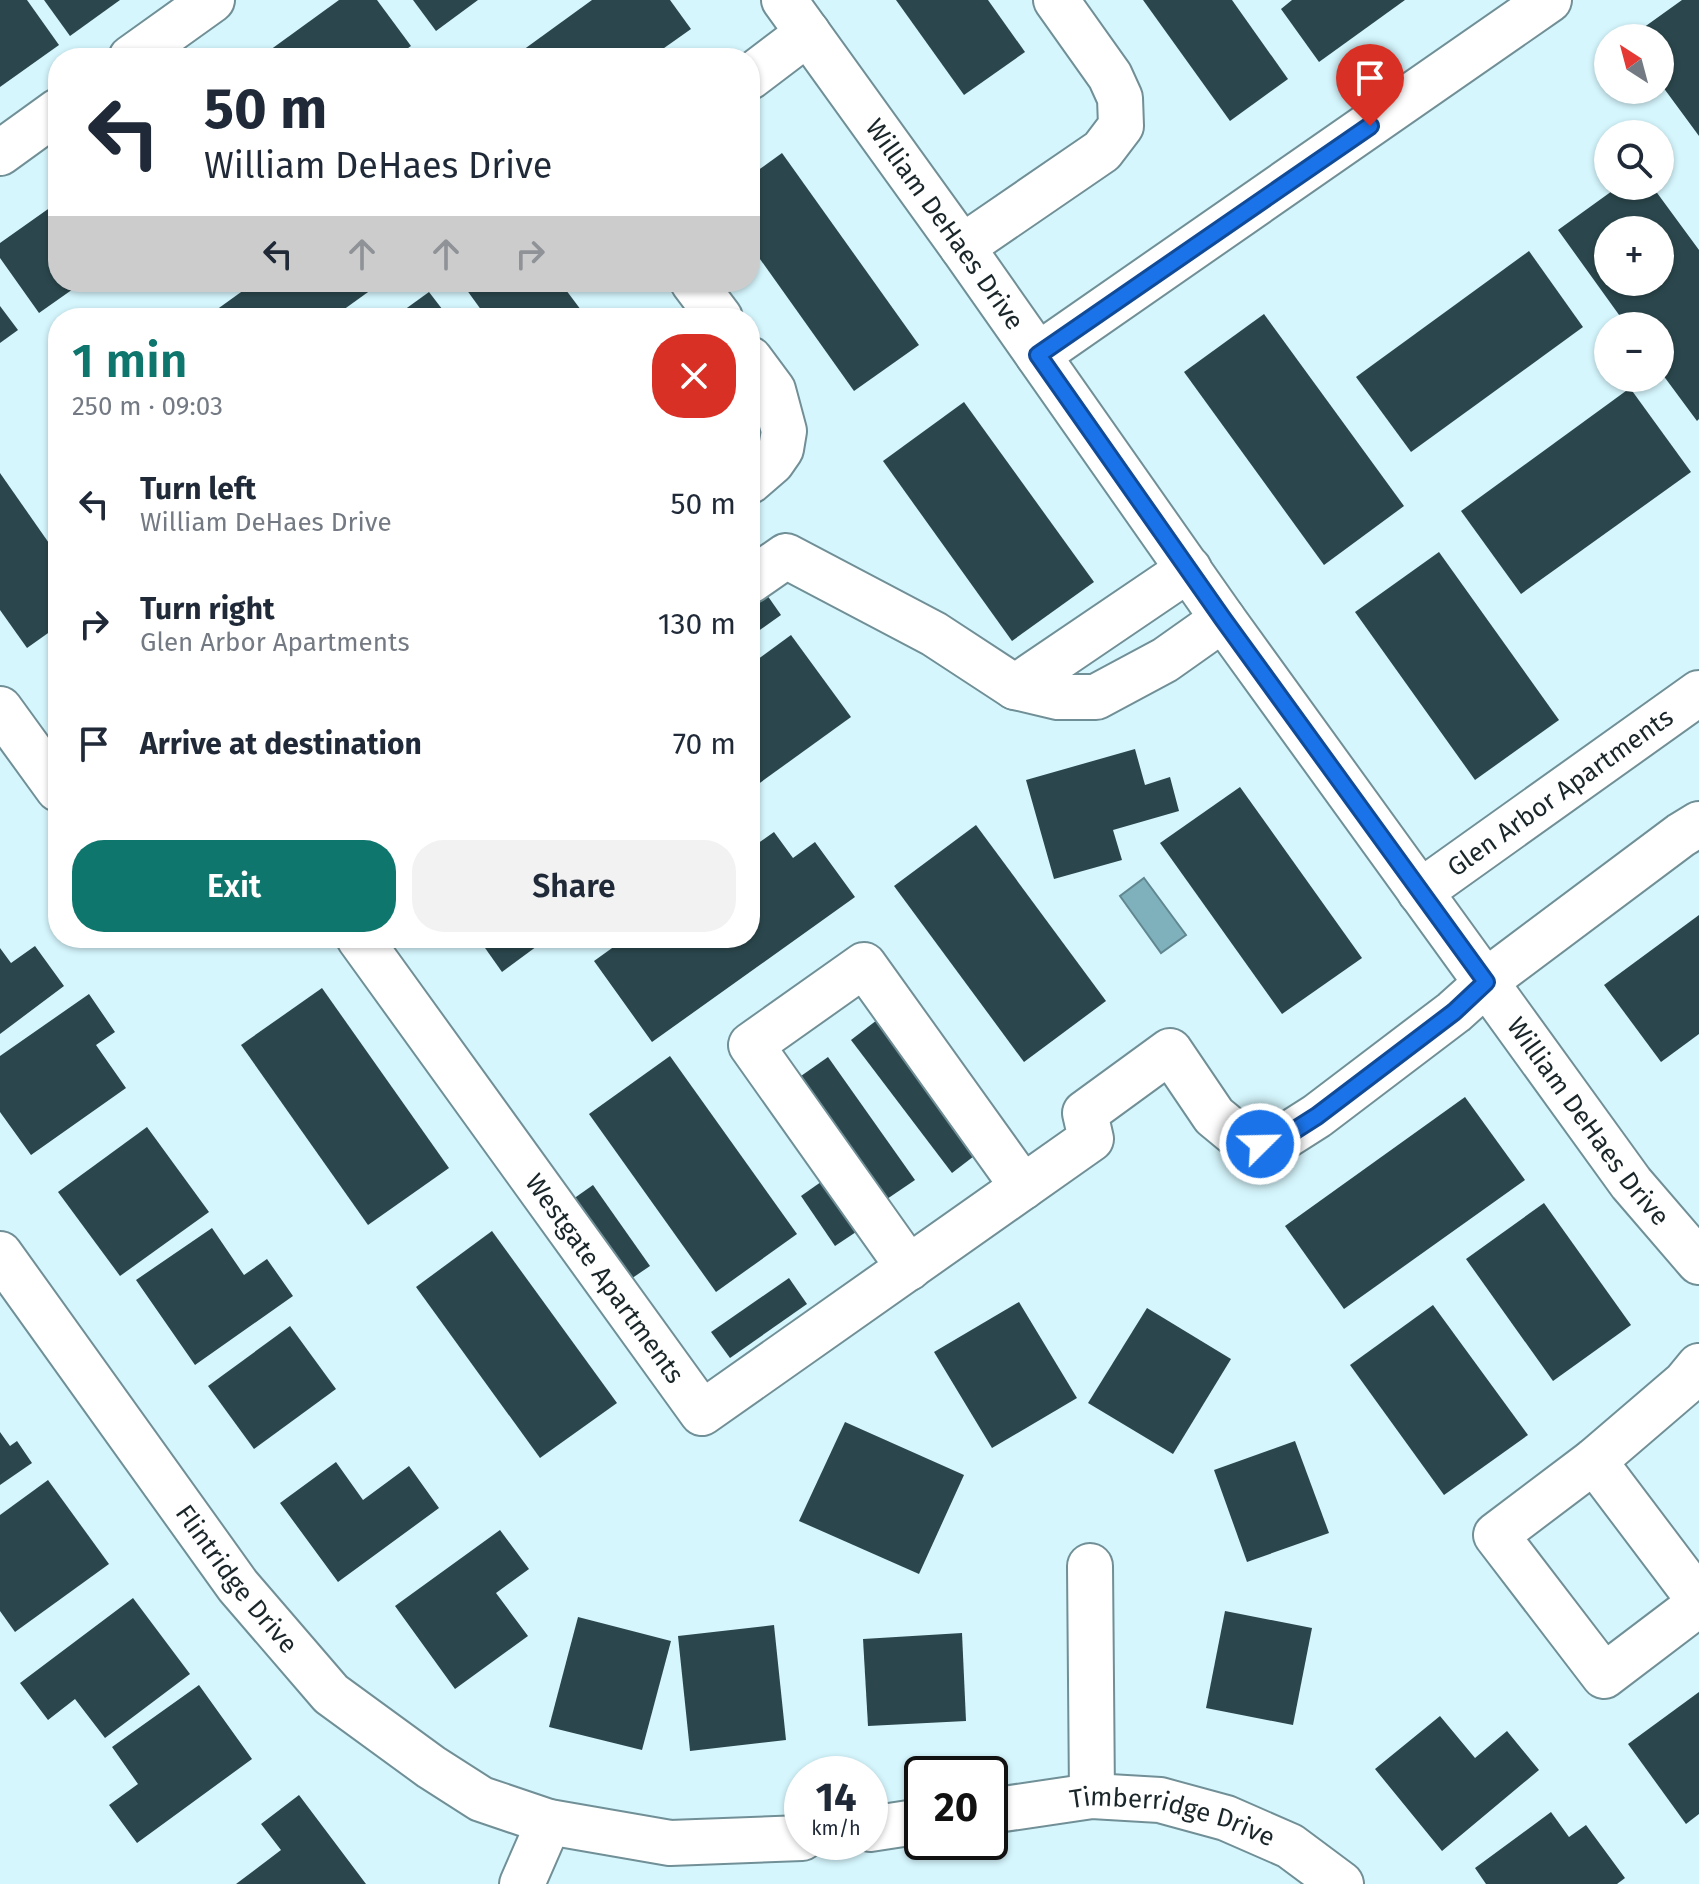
<!DOCTYPE html>
<meta charset="utf-8">
<style>
body{margin:0;font-family:"Fira Sans",sans-serif;background:#f2f2f3;color:#1f2937;height:100vh;display:flex;flex-direction:column;font-size:30px;white-space:nowrap}
*{box-sizing:border-box;margin:0}
p{font-size:26px;color:#747a83}
.icon{flex:none;width:44px;height:44px;fill:none;stroke:currentColor;stroke-width:2;stroke-linecap:round;stroke-linejoin:round}
.map{position:relative;flex:1;overflow:hidden}
.panel{position:absolute;left:48px;top:308px;width:712px;height:640px;display:flex;flex-direction:column;background:#fff;border-radius:32px;box-shadow:0 2px 6px #0004}
.panel>*{flex:none}
.top-card{position:absolute;left:48px;top:48px;width:712px;height:244px;border-radius:32px;box-shadow:0 2px 6px #0004;background:#fff;color:#1f2937;overflow:hidden}
.needle{width:52px;rotate:324deg}
.controls{position:absolute;left:1594px;top:24px;display:grid;gap:16px}
.controls a{display:grid;place-items:center;width:80px;height:80px;border-radius:50%;background:#fff;box-shadow:0 2px 6px #0004;font-size:40px}
.speed{position:absolute;left:784px;top:1756px;display:flex;gap:16px;font-size:40px;font-weight:700;text-align:center}
.speed>*{display:grid;place-content:center;width:104px;height:104px;border-radius:50%;background:#fff;box-shadow:0 2px 6px #0004;line-height:1}
.speed small{font-size:20px;font-weight:400}
.speed .limit{border:4px solid #111;border-radius:12px;background:#fff;color:#111}
.pin{position:absolute;display:grid;place-items:center;width:68px;height:68px;color:#fff;margin:-82px -34px;border-radius:50% 50% 50% 0;rotate:-45deg;box-shadow:0 0 8px #0007}
.pin .icon{rotate:45deg}
.me{position:absolute;width:88px;margin:-44px;rotate:67deg;stroke-linejoin:round;filter:drop-shadow(0 0 6px #0008)}
.turn{display:flex;align-items:center;gap:28px;height:168px;padding:0 24px;font-size:36px}
.turn .icon{width:104px;height:104px;stroke-width:2.5}
.turn b{display:block;font-size:56px;line-height:68px}
.lanes{display:flex;align-items:center;height:76px;padding:0 24px;background:#0003;justify-content:center;gap:40px;direction:ltr}
.lanes .off{opacity:.35}
.round{display:grid;place-items:center;flex:none;width:84px;height:84px;border-radius:32px;background:#f2f2f3}
.summary{display:flex;align-items:center;justify-content:space-between;height:136px;padding:0 24px}
h1{font-size:48px;font-weight:600;line-height:60px;color:#0f766e}
.button{display:flex;gap:16px;margin-top:auto;padding:16px 24px}
.button a{flex:1;height:92px;border-radius:32px;background:#0f766e;color:#fff;font-size:32px;font-weight:600;line-height:92px;text-align:center}
.button a+a{background:#f2f2f3;color:#1f2937}
ul{padding:0;list-style:none}
li{display:flex;align-items:center;gap:24px;height:120px;padding:0 24px}
li div{flex:1}
li b{display:block;font-size:30px}
li em{font-style:normal}
.map>svg:first-child{display:block}
.water{fill:#7fb1bc;stroke:#618790;stroke-width:2}
.building{fill:#2b474d;fill-rule:evenodd}
.lines{fill:none;stroke-linecap:round;stroke-linejoin:round}
.minor-casing{stroke:#718f96;stroke-width:48}
.minor{stroke:#fff;stroke-width:44}
.route-casing{stroke:#114b97;stroke-width:20}
.route{stroke:#1a73e8;stroke-width:14}
.labels{text-anchor:middle;dominant-baseline:central;stroke-width:8;stroke-linejoin:round;paint-order:stroke}
.street-label{font-size:26px;fill:#1a2629;stroke:#fff}
</style>
<div class="map">
<svg width="1699" height="1884" viewBox="0 0 1699 1884">
<rect width="100%" height="100%" fill="#d5f6fd"/>
<!-- water -->
<polygon class="water" points="1144,878 1186,935 1161,953 1120,896"/>
<!-- building -->
<g class="building">
<polygon points="0,0 27,0 59,45 0,87"/>
<polygon points="44,0 120,0 70,36"/>
<polygon points="339,0 377,0 411,46 394,58 259,58"/>
<polygon points="413,0 478,0 436,31"/>
<polygon points="592,0 670,0 691,29 650,58 512,58"/>
<polygon points="896,0 988,0 1025,52 964,95"/>
<polygon points="1143,0 1232,0 1288,79 1230,121"/>
<polygon points="1292,0 1405,0 1319,62 1281,9"/>
<polygon points="1682,0 1699,0 1699,136 1660,83 1660,38 1629,38"/>
<polygon points="782,153 919,345 854,391 750,245 750,176"/>
<path d="M1619,186H1652L1699,250V419L1697,421L1660,371V326H1627L1558,230ZM1608,230H1660V282H1608Z"/>
<polygon points="58,202 58,282 83,282 39,313 0,258 0,243"/>
<polygon points="1529,251 1583,327 1411,452 1356,377"/>
<polygon points="255,282 382,282 332,318 205,318"/>
<polygon points="461,282 560,282 587,318 487,318"/>
<polygon points="429,292 449,318 393,318"/>
<polygon points="0,306 18,330 0,343"/>
<polygon points="1264,314 1404,506 1324,565 1184,372"/>
<polygon points="1630,388 1691,472 1521,594 1461,511"/>
<polygon points="964,402 1094,582 1012,641 883,461"/>
<polygon points="0,473 58,556 58,626 27,648 0,610"/>
<polygon points="58,479 58,501 48,487"/>
<polygon points="1439,552 1559,720 1475,780 1355,612"/>
<polygon points="760,585 781,615 750,637 750,592"/>
<polygon points="791,635 851,717 750,790 750,665"/>
<polygon points="1135,749 1145,785 1170,777 1179,811 1113,830 1122,860 1054,879 1026,780"/>
<polygon points="1240,787 1362,958 1282,1014 1160,843"/>
<polygon points="976,825 1106,1001 1024,1062 894,886"/>
<polygon points="774,832 793,858 815,842 855,897 652,1042 594,961 626,938 750,938 750,849"/>
<polygon points="1699,915 1699,1034 1661,1062 1604,985"/>
<polygon points="478,938 548,938 502,972"/>
<polygon points="35,946 64,986 0,1034 0,948 11,963"/>
<polygon points="322,988 449,1168 368,1225 241,1045"/>
<polygon points="89,994 115,1032 96,1045 126,1088 31,1155 0,1112 0,1056"/>
<polygon points="877,1020 978,1153 952,1173 851,1040"/>
<polygon points="670,1056 797,1234 716,1292 589,1114"/>
<polygon points="828,1057 915,1180 887,1199 801,1076"/>
<polygon points="1465,1097 1525,1180 1344,1309 1285,1226"/>
<polygon points="147,1127 209,1212 120,1276 58,1192"/>
<polygon points="828,1177 862,1228 835,1246 801,1196"/>
<polygon points="593,1185 650,1266 622,1285 566,1204"/>
<polygon points="1544,1203 1631,1325 1553,1381 1466,1259"/>
<polygon points="212,1228 244,1275 267,1259 293,1296 195,1365 136,1280"/>
<polygon points="492,1231 617,1403 540,1458 416,1287"/>
<polygon points="789,1278 807,1304 730,1358 711,1332"/>
<polygon points="1019,1302 1077,1398 992,1448 934,1352"/>
<polygon points="1433,1305 1528,1435 1444,1495 1350,1365"/>
<polygon points="1147,1308 1231,1359 1173,1454 1088,1403"/>
<polygon points="290,1326 336,1389 254,1449 208,1386"/>
<polygon points="845,1422 964,1475 919,1574 799,1521"/>
<polygon points="0,1432 10,1446 17,1441 32,1463 0,1485"/>
<polygon points="1295,1441 1329,1533 1247,1562 1214,1470"/>
<polygon points="336,1462 363,1500 409,1466 439,1508 338,1582 280,1503"/>
<polygon points="48,1480 109,1564 15,1632 0,1611 0,1515"/>
<polygon points="500,1530 529,1569 496,1593 528,1636 455,1689 395,1606"/>
<polygon points="133,1598 190,1674 105,1738 75,1699 48,1720 20,1683"/>
<polygon points="1225,1611 1312,1628 1293,1725 1206,1708"/>
<polygon points="578,1617 671,1641 642,1750 549,1727"/>
<polygon points="774,1625 786,1740 690,1751 678,1636"/>
<polygon points="962,1633 966,1721 868,1726 863,1639"/>
<polygon points="199,1685 252,1759 137,1843 109,1805 138,1784 112,1747"/>
<polygon points="1699,1692 1699,1814 1686,1824 1628,1744"/>
<polygon points="1440,1716 1475,1758 1507,1731 1539,1770 1442,1851 1375,1769"/>
<polygon points="299,1795 366,1884 236,1884 281,1850 261,1824"/>
<polygon points="1551,1812 1569,1837 1586,1825 1625,1878 1617,1884 1486,1884 1475,1868"/>
</g>
<g class="lines">
<!-- minor casing -->
<g class="minor-casing">
<g id="minor">
<path id="s1" d="M784,0L962,247L1223,619L1631,1183L1699,1262"/>
<polyline points="131,58 212,0"/>
<polyline points="750,77 808,33"/>
<polyline points="0,153 58,111"/>
<polyline points="962,247 1102,151 1121,126 1120,98 1110,76 1056,0"/>
<polyline points="693,282 720,318"/>
<polyline points="1038,355 1549,0"/>
<polyline points="750,359 773,390 784,431 781,449 772,462 750,481"/>
<polyline points="750,581 786,556 934,634 1015,687 1058,697 1096,697 1165,660 1223,619"/>
<polyline points="1015,687 1189,569"/>
<polyline points="0,709 58,789"/>
<path id="s2" d="M1420,892L1699,693"/>
<path id="s3" d="M359,938L702,1413L1091,1139L1085,1113L1170,1051L1214,1116L1237,1135L1260,1144L1284,1137L1317,1116L1454,1012L1502,969L1681,835L1699,824"/>
<path id="s4" d="M0,1254L238,1586L331,1694L431,1767L481,1799L549,1822L670,1843L802,1838"/>
<polyline points="909,1268 751,1045 864,965 1023,1187"/>
<polyline points="1699,1366 1685,1383 1594,1461 1496,1535 1604,1676 1699,1604"/>
<polyline points="1594,1461 1699,1600"/>
<polyline points="1090,1566 1092,1796"/>
<path id="s5" d="M990,1811L1092,1796L1160,1800L1226,1818L1290,1846L1341,1884"/>
<polyline points="870,1829 922,1821"/>
<polyline points="522,1884 549,1822"/>
</g>
</g>
<!-- minor -->
<use href="#minor" class="minor"/>
</g>
<g class="lines">
<!-- route casing -->
<g class="route-casing">
<polyline id="route" points="1260,1144 1284,1137 1317,1116 1454,1012 1486,982 1223,619 1038,355 1370,126"/>
</g>
<!-- route -->
<use href="#route" class="route"/>
</g>
<g class="labels">
<!-- street labels -->
<g class="street-label">
<text stroke="none"><textPath href="#s1" startOffset="276">William DeHaes Drive</textPath></text>
<text stroke="none"><textPath href="#s2" startOffset="172">Glen Arbor Apartments</textPath></text>
<text stroke="none"><textPath href="#s1" startOffset="1380">William DeHaes Drive</textPath></text>
<text stroke="none"><textPath href="#s3" startOffset="420">Westgate Apartments</textPath></text>
<text stroke="none"><textPath href="#s4" startOffset="402">Flintridge Drive</textPath></text>
<text stroke="none"><textPath href="#s5" startOffset="186">Timberridge Drive</textPath></text>
</g>
</g>
</svg>
<div class="controls">
<a><svg class="needle" viewBox="-14 -14 28 28"><path d="M0-13l5 13h-10z" fill="#e53935"/><path d="M0 13l5-13h-10z" fill="#747a83"/></svg></a>
<a><svg class="icon" aria-label="search" viewBox="0 0 24 24"><circle cx="10" cy="10" r="6"/><path d="M15 15l6 6"/></svg></a>
<a>+</a>
<a>−</a>
</div>
<div class="speed"><div>14<small>km/h</small></div><div class="limit">20</div></div>
<div class="pin" style="left:1370px;top:126px;background:#d93025"><svg class="icon" aria-label="arrive" viewBox="0 0 24 24"><path d="M6 21V4h12l-3 4 3 4H6"/></svg></div>
<svg class="me" style="left:1260px;top:1144px" viewBox="-20 -20 40 40"><circle r="17" fill="#1a73e8" stroke="#fff" stroke-width="3"/><path d="M0-11L8 9 0 5-8 9z" fill="#fff"/></svg>
<div class="top-card">
<div class="turn"><svg class="icon" aria-label="left" viewBox="0 0 24 24"><path d="M17 20v-9H6M10 6l-5 5 5 5"/></svg><div><b>50 m</b>William DeHaes Drive</div></div>
<div class="lanes"><svg class="icon" aria-label="left" viewBox="0 0 24 24"><path d="M17 20v-9H6M10 6l-5 5 5 5"/></svg><svg class="icon off" aria-label="ahead" viewBox="0 0 24 24"><path d="M12 20V5M6 11l6-6 6 6"/></svg><svg class="icon off" aria-label="ahead" viewBox="0 0 24 24"><path d="M12 20V5M6 11l6-6 6 6"/></svg><svg class="icon off" aria-label="right" viewBox="0 0 24 24"><path d="M7 20v-9h11M14 6l5 5-5 5"/></svg></div>
</div>
<section class="panel">
<div class="summary"><div><h1>1 min</h1><p>250 m · 09:03</p></div><a class="round" style="background:#d93025;color:#fff"><svg class="icon" aria-label="close" viewBox="0 0 24 24"><path d="M6 6l12 12M18 6L6 18"/></svg></a></div>
<ul>
<li><svg class="icon" aria-label="left" viewBox="0 0 24 24"><path d="M17 20v-9H6M10 6l-5 5 5 5"/></svg><div><b>Turn left</b><p>William DeHaes Drive</p></div><em>50 m</em></li>
<li><svg class="icon" aria-label="right" viewBox="0 0 24 24"><path d="M7 20v-9h11M14 6l5 5-5 5"/></svg><div><b>Turn right</b><p>Glen Arbor Apartments</p></div><em>130 m</em></li>
<li><svg class="icon" aria-label="arrive" viewBox="0 0 24 24"><path d="M6 21V4h12l-3 4 3 4H6"/></svg><div><b>Arrive at destination</b></div><em>70 m</em></li>
</ul>
<div class="button"><a>Exit</a><a>Share</a></div>
</section>
</div>
